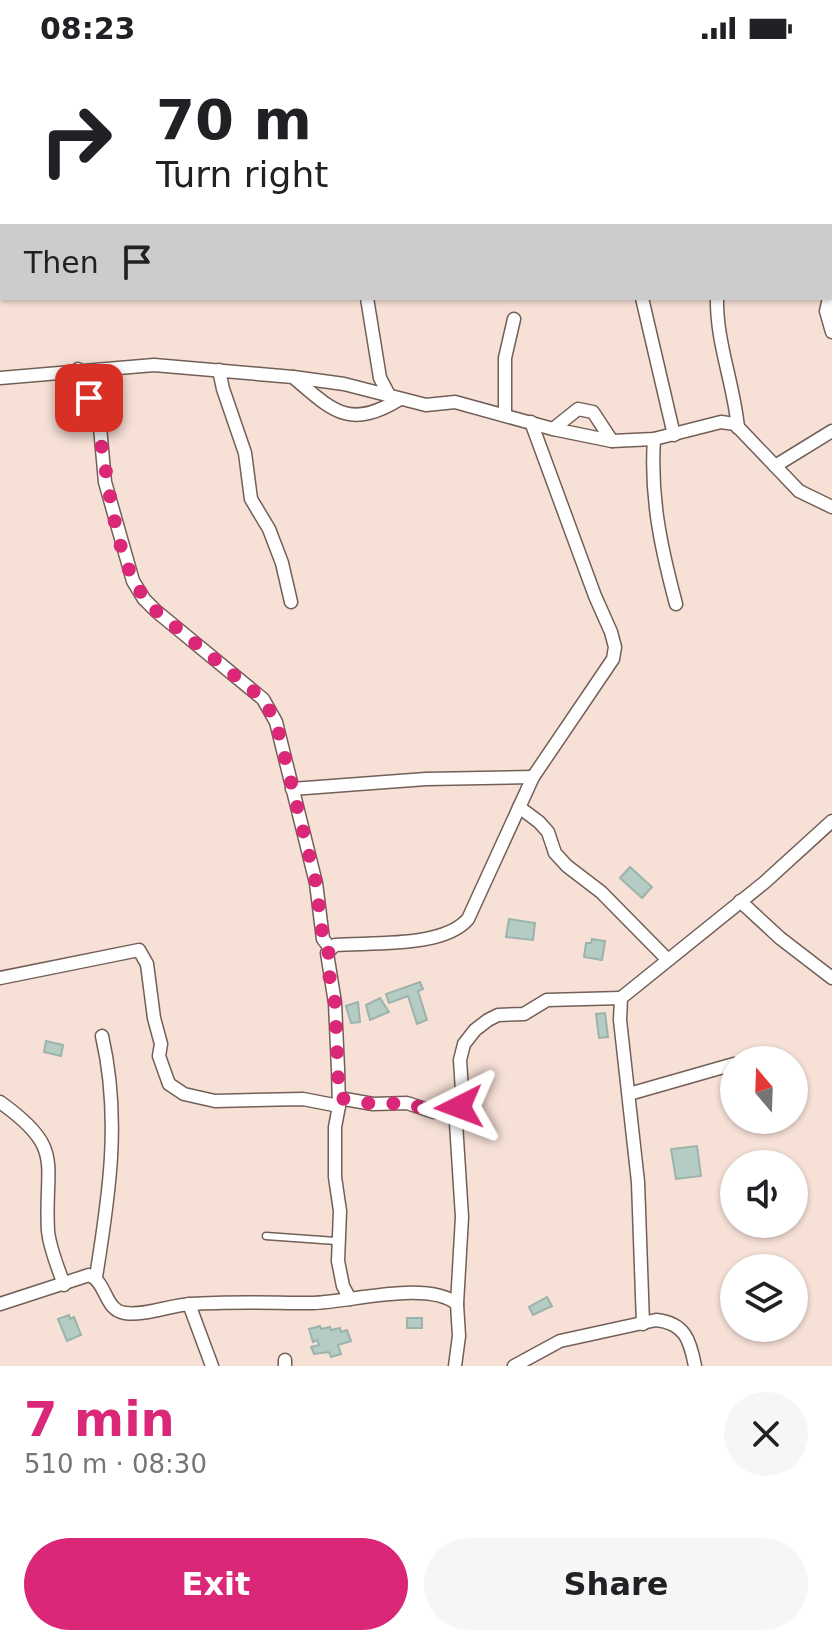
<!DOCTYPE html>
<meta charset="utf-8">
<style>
body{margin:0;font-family:"DejaVu Sans",sans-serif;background:#f6f6f6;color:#202124;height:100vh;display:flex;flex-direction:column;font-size:30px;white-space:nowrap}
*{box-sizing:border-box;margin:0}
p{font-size:26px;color:#757577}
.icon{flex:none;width:44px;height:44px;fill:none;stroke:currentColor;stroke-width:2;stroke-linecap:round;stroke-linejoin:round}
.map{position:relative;height:1310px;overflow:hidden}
.side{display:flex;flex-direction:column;background:#fff;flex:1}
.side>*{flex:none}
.hud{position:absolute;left:0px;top:0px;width:832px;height:244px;box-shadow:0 2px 6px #0004;background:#fff;color:#202124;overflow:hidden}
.needle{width:52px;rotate:341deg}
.controls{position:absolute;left:720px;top:990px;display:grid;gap:16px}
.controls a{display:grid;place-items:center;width:88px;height:88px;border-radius:50%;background:#fff;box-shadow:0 2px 6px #0004;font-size:40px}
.pin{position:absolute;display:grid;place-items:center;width:68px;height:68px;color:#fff;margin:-34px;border-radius:16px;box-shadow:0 4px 12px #0006}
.me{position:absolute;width:88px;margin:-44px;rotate:267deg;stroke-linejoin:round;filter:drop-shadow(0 0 6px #0008)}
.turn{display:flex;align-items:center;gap:28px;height:168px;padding:0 24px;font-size:36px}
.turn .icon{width:104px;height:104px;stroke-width:2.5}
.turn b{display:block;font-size:56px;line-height:68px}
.then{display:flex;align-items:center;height:76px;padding:0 24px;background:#0003;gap:16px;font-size:30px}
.round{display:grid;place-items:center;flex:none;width:84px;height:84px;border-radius:42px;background:#f6f6f6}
.headline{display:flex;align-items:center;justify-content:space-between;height:136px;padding:0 24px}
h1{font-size:48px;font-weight:800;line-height:60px;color:#db2777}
.button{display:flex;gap:16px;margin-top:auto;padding:16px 24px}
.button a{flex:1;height:92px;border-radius:48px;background:#db2777;color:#fff;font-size:32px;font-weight:800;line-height:92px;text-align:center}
.button a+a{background:#f6f6f6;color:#202124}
.status{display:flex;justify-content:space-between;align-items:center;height:56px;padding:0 40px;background:#fff;direction:ltr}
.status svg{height:22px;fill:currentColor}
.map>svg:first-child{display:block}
.building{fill:#b5ccc4;stroke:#9cb3ab;stroke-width:2}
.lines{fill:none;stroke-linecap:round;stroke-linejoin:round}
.lane-casing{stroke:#725f57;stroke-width:9}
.street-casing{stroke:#725f57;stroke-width:15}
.lane{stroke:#fff;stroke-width:6}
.street{stroke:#fff;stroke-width:12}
.route{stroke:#db2777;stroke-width:14;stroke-dasharray:0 25.2}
</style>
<div class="status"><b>08:23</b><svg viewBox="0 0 49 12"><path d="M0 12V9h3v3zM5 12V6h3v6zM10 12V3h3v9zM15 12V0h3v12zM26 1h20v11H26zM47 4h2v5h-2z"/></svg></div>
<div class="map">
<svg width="832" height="1310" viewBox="0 0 832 1310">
<rect width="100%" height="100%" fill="#f7e1d7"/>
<!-- building -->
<g class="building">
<polygon points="630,811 652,831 642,842 620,822"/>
<polygon points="509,863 535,867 533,884 506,881"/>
<polygon points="592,883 605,885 602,904 584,901 586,887 591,887"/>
<polygon points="420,926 423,933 418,935 427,964 417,968 408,940 389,947 386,938"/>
<polygon points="380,942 389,956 370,964 366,949"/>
<polygon points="358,946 360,966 351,967 346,950"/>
<polygon points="605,957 608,981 599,982 596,958"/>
<polygon points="46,985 63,989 61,1000 44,996"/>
<polygon points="697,1090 701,1120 676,1123 671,1093"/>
<polygon points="547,1241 552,1250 533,1259 529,1251"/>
<polygon points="69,1259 70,1263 74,1261 81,1279 67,1285 58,1263"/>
<rect x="407" y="1262" width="15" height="10"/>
<polygon points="320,1270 321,1273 330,1271 331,1274 340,1272 341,1276 347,1274 351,1285 338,1289 341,1298 331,1301 329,1296 314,1298 311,1291 319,1289 317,1284 313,1286 309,1273"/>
</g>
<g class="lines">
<!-- lane casing -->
<g class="lane-casing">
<polyline id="lane" points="266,1180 336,1185"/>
</g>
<!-- street casing -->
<g class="street-casing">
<g id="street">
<polyline points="98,0 100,2"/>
<polyline points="297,0 297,2"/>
<polyline points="817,0 821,2"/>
<polyline points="85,2 87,0"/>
<polyline points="247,2 261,2"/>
<polyline points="467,2 471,0"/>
<polyline points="830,7 832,8"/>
<polyline points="830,30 832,28"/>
<polyline points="0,113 2,110"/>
<polyline points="830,134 832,133"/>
<polyline points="367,242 380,322 389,339"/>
<polyline points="642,242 674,379"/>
<path d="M717,242C716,286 734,328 738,372"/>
<polyline points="829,242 826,255 832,276"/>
<polyline points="78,313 100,371 105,426 133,525 144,543 156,555 263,643 276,666 316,827 323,883 330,892"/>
<polyline points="219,314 223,333 245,397 251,443 269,473 282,507 291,546"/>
<path d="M293,321C333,355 349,374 400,343"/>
<polyline points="0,322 154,309 293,321 344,328 426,349 455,346 553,373 612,385 654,383 721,366 735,368 799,435 832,451"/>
<polyline points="505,358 505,302 514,263"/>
<polyline points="553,373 578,353 593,356 612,385"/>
<path d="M654,383C650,441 661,492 676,548"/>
<polyline points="775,410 832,375"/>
<polyline points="292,733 426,723 533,721"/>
<polyline points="519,751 539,766 548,776 555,797 567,810 601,836 667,903"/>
<polyline points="740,845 780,882 832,922"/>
<polyline points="0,922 139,894 147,908 154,962 161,988 159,1000 169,1028 184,1038 215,1045 303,1043 339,1050"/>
<polyline points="629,1038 734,1008"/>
<polyline points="339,1042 373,1048 407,1047 434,1056 459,1051"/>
<path d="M0,1046C66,1093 44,1106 48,1175C50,1194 58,1211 64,1229"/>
<path d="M96,1221C109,1140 121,1062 102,980"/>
<path d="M350,1243L343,1230L338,1205L340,1155L335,1121V1071L339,1050L338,1013L335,947L327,897L335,889C372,886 443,892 468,863L533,721L613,603L615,591L611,576L595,540L531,366"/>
<path d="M0,1248L89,1219C107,1226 104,1254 125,1257C146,1260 170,1249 191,1248C232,1245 273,1247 313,1247C350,1246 428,1224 457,1248L459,1280L455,1310"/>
<polyline points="189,1248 212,1310"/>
<polyline points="457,1248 462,1161 456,1067 462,1035 460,1004 464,988 475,974 488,964 498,959 524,958 547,944 621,942"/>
<polyline points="643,1268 638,1126 620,964 621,942 765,826 832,765"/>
<polyline points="285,1304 285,1310"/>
<path d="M514,1310L560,1285L656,1264C685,1267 690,1284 695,1310"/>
</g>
</g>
<!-- lane -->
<use href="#lane" class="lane"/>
<!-- street -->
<use href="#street" class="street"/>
</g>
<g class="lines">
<!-- route -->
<path class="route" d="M89,342C113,405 105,506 156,555L263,643L276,666L316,827L323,883L330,892L326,904L335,947L339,1042L373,1048L407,1047L434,1056L459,1051"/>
</g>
</svg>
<div class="controls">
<a><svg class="needle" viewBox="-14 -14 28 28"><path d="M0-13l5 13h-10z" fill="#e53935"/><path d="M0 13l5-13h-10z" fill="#757577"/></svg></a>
<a><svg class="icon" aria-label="sound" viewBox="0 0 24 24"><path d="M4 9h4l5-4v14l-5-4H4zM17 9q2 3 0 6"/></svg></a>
<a><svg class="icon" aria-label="layers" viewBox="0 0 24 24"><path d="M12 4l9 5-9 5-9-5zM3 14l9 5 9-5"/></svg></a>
</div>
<div class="pin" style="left:89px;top:342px;background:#d93025"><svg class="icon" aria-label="arrive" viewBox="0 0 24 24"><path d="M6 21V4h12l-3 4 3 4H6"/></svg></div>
<svg class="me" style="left:459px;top:1051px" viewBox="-20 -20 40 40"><path d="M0-17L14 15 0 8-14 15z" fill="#db2777" stroke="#fff" stroke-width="4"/></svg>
<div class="hud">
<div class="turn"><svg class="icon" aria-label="right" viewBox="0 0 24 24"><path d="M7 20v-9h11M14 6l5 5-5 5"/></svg><div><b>70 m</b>Turn right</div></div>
<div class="then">Then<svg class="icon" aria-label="arrive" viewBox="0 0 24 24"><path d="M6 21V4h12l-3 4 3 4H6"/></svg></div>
</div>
</div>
<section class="side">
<div class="headline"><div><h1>7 min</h1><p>510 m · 08:30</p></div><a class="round"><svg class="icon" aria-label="close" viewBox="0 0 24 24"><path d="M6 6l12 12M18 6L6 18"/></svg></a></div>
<div class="button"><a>Exit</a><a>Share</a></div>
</section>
